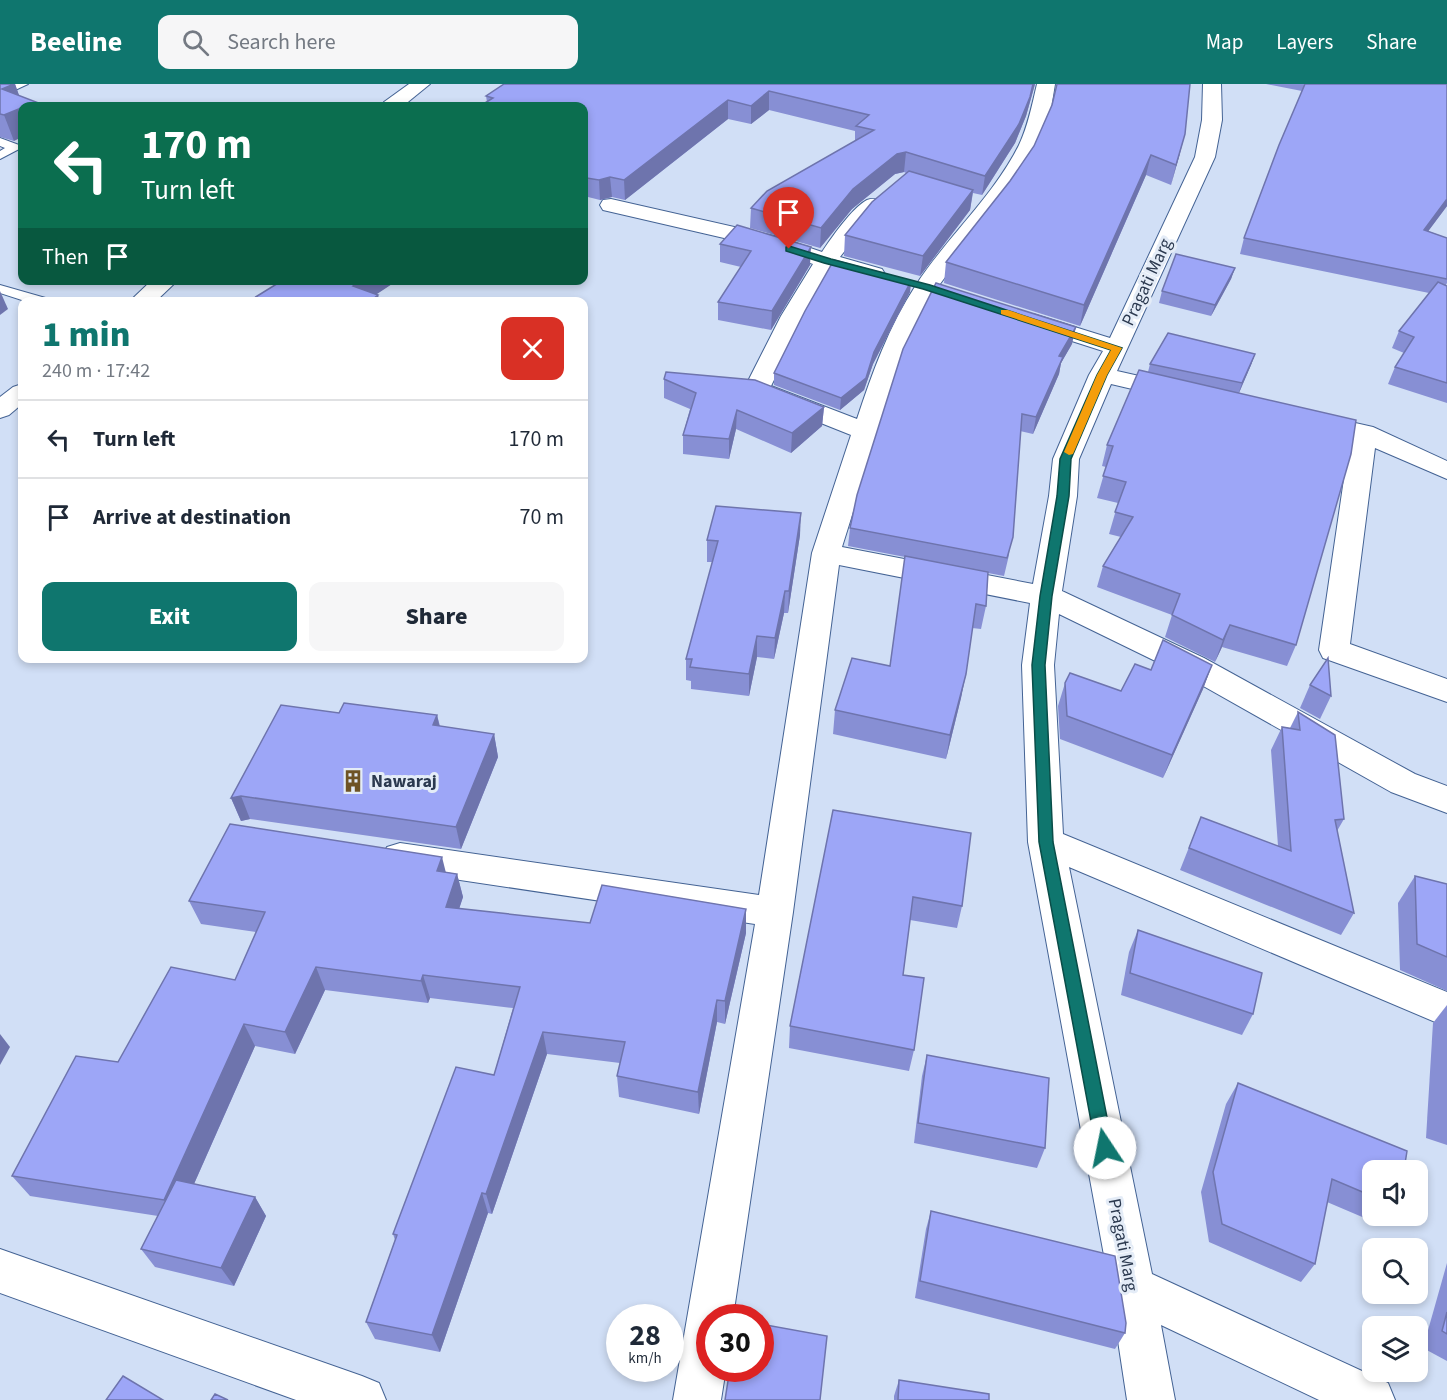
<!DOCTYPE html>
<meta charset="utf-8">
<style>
body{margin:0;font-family:"Source Sans 3",sans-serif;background:#f6f6f7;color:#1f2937;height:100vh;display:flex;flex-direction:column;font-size:22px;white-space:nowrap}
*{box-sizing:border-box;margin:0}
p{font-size:20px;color:#747a83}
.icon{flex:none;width:33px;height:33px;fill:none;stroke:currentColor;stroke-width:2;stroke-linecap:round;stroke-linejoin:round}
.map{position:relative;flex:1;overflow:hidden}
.panel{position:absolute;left:18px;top:213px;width:570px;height:366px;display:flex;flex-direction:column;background:#fff;border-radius:12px;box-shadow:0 3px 9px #0003}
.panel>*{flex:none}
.banner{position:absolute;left:18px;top:18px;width:570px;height:183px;border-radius:12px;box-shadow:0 3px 9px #0003;background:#0b6e4f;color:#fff;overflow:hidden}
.controls{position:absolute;left:1362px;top:1076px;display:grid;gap:12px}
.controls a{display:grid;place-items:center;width:66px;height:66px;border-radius:12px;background:#fff;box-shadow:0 3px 9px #0003;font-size:30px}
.speed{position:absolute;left:606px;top:1220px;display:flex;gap:12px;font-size:30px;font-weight:700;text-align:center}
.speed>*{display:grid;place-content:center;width:78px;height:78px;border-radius:50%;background:#fff;box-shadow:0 3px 9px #0003;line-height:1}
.speed small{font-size:15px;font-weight:400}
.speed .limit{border:9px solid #d22;background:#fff;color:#111}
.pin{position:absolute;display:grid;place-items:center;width:51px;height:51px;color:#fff;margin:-62px -26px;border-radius:50% 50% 50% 0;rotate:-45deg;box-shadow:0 0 6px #0007}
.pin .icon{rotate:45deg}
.me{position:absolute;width:66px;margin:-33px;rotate:349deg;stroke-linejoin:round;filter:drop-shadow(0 0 4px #0008)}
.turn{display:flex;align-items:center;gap:21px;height:126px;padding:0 24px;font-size:27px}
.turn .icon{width:78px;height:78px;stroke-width:2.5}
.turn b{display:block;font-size:42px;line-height:51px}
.then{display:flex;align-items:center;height:57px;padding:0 24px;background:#0003;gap:12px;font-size:22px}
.round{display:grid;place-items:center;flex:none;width:63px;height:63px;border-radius:12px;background:#f6f6f7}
.overview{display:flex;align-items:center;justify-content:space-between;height:102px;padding:0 24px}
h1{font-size:36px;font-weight:800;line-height:45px;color:#0f766e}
.cta{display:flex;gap:12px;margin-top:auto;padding:12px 24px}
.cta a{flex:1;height:69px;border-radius:12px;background:#0f766e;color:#fff;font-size:24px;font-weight:800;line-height:69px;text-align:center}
.cta a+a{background:#f6f6f7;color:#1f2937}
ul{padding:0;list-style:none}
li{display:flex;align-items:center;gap:18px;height:78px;padding:0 24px;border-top:2px solid #e0e1e3}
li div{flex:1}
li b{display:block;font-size:22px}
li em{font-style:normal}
header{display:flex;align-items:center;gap:36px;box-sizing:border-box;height:84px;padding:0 30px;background:#0f766e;color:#fff}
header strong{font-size:28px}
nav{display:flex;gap:33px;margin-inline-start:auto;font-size:21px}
.search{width:420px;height:54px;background:#f6f6f7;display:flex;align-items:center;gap:15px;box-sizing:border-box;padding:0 21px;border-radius:12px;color:#747a83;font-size:22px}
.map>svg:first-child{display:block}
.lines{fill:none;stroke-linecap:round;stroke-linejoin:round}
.lane-casing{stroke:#446394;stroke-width:2}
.street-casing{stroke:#446394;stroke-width:2}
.highway-casing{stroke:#446394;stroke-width:2}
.lane{fill:#fff;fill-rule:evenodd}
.street{fill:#fff;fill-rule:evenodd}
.highway{fill:#fff;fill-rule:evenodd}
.wall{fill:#878fd4}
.shaded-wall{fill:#6e74ad}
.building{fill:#9da6f7;stroke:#6e74ad;stroke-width:1.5}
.route{fill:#0f766e;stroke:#0a4d48;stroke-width:1.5}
.slow{fill:#f59e0b}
.labels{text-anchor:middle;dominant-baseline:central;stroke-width:6;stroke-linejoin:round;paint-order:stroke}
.street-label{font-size:18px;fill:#2b394f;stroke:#e4ecf7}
.poi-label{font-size:18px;font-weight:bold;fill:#2b394f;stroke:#e4ecf7;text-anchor:start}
</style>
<header>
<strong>Beeline</strong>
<div class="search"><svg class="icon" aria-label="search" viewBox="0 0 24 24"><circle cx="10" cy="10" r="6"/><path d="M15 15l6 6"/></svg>Search here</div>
<nav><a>Map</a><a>Layers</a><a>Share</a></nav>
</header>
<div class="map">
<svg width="1447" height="1316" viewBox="0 0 1447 1316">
<rect width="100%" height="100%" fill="#d1dff6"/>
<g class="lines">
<!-- lane casing -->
<g class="lane-casing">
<g id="lane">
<polygon points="13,0 28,0 0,13 0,6"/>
<polygon points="0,54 19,61 21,64 0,75 0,67 5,64 0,62"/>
<polygon points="0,201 49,215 51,218 28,218 0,209"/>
</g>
</g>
<!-- street casing -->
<g class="street-casing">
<g id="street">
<path d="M1037,0H1055L1050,31L1039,61L1017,96L937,204L899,281L842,463L1033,500L1049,412L1053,375L1089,291L1103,267L1025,242L1021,237L1025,232L1033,230L1110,254L1195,73L1202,36L1203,0H1221L1222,36L1215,73L1117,287L1188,303L1192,308L1188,313L1179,316L1111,300L1079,375L1077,412L1062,507L1204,574L1415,690L1447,702V729L1391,708L1182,590L1059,530L1054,581L1063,750L1447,908V943L1069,783L1152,1190L1388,1299L1395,1316H1319L1161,1241L1175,1316H1127L1110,1204L1028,758L1022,581L1030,519L839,481L793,828L733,1233H710V1284H726L721,1316H673L755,840L400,787L387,783L382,773L387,763L400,759L759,811L812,469L851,351L748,310L744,305L781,232L813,180L763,163L603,126L600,121L603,116L611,115L778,153L822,168C832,153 852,124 867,116C872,114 877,115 882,116L885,121C872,140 853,155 840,173L882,185L885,190L882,195L874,197L832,185L805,232L771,302L857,335C872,289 889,242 916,201C947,153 993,113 1019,61C1028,42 1032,21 1037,0Z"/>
<polygon points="1311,329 1373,343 1447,377 1447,395 1375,364 1350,560 1447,595 1447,618 1323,574 1319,566 1350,354 1302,343 1298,337 1302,331"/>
<polygon points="0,1165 362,1292 379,1299 386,1316 296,1316 0,1209"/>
</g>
</g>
<!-- highway casing -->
<g class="highway-casing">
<g id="highway">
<polygon points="409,0 430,0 403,22 382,22 384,18"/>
<polygon points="152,196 178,196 155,218 129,218"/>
<polygon points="22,300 22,320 9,331 0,334 0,313 13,303"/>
</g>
</g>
<!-- lane -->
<use href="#lane" class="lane"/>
<!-- street -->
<use href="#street" class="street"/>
<!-- highway -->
<use href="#highway" class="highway"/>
</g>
<!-- wall -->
<g class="wall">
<polygon points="0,0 15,0 19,12 14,57 0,53"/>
<polygon points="1035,0 1026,32 1015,59 982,111 973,109 970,126 920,192 844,172 845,151 906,89 904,88 895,90 852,125 820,164 750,144 751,124 855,57 855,47 769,26 751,40 728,35 625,116 612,113 600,116 588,113 584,120 584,22 487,18 486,12"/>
<polygon points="1266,0 1447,0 1447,122 1428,147 1447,154 1447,199 1446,201 1447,202 1447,319 1388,300 1395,283 1404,269 1392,264 1399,247 1429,209 1240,170 1244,154 1302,7"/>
<polygon points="1052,21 1180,69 1171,101 1146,91 1080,242 944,199 946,178 1010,97 1034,62"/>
<polygon points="720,160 810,181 771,246 718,236 718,218 741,183 720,178"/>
<polygon points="1235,184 1231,195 1211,232 1159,219 1162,207"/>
<polygon points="274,196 398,196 376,210 380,218 256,218 254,214 276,201"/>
<polygon points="911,197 910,208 873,280 864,306 840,326 774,301 774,289"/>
<polygon points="1072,260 1061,279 1059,290 1033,350 1020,347 1009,471 1004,492 988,489 986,522 981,545 972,544 961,614 946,675 833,650 835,626 890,582 905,473 848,462 850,444"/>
<polygon points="1255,270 1251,281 1239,309 1296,561 1287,582 1222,563 1215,578 1165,553 1172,531 1097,503 1103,482 1121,453 1109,450 1118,419 1097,414 1106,383 1102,382 1107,361 1148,288 1150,280"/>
<polygon points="664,295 824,323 822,342 791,369 736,345 729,375 683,370 683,351 690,325 664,314"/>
<polygon points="800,451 788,529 784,529 774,575 757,573 749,612 691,605 691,597 686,596 686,575 713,478 707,478 707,456"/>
<polygon points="1212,581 1203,605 1163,694 1060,655 1058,622 1065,599 1121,607 1151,586"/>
<polygon points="1310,601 1331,612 1320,635 1300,624"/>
<polygon points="1298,628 1344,735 1337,747 1354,829 1341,851 1180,786 1201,733 1278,762 1271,666 1282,643 1290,644"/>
<polygon points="339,629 437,631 440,642 494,650 498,673 461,765 250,735 241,737 231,714"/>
<polygon points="833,726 962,822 957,844 910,836 903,891 914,966 909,987 789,964 790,942"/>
<polygon points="446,788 457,790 463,813 459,825 590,839 746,825 746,849 725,940 717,938 699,1030 619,1013 617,992 620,979 547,970 492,1130 488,1129 440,1268 375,1255 366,1238 395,1156 393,1150 494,991 513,924 430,914 428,919 325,906 295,970 255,962 194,1100 255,1113 266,1132 234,1202 155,1183 141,1165 158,1132 30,1112 12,1092 118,978 235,896 256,848 201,840 189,817"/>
<polygon points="1415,792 1447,800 1447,907 1400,886 1398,819"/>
<polygon points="1138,846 1253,930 1242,951 1121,911 1129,868"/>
<polygon points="1447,921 1447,1061 1426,1054 1433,939"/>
<polygon points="927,971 1045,1064 1037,1084 914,1059 922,992"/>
<polygon points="1238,999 1372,1086 1372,1131 1390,1131 1381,1141 1327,1118 1315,1180 1301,1198 1209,1158 1201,1108 1226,1020"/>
<polygon points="931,1127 1125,1249 1115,1265 915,1214 926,1145"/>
<polygon points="1447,1179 1447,1277 1423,1264"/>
<polygon points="899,1296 989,1316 894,1316 894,1312"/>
</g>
<!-- shaded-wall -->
<g class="shaded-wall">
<polygon points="15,0 23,22 22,22 22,53 14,57 4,31 2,5"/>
<polygon points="1033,0 1035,0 1026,32 1015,59 982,111 985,92"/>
<polygon points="769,7 769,26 751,40 751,22"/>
<polygon points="728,16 728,35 625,116 624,96"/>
<polygon points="36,18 37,22 24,22"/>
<polygon points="1185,50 1180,69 1171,101 1176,81"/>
<polygon points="906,68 904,88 895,90 852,125 820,164 821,144 853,105 897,70"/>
<polygon points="1151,71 1146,91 1080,242 1084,221"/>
<polygon points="610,93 612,113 600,116 599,96"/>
<polygon points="587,94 588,113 584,120 584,98"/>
<polygon points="973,106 970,126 920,192 923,172"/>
<polygon points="1447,115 1447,122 1418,161 1424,146"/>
<polygon points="811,163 810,181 771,246 772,227"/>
<polygon points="1235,184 1231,195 1211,232 1215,221"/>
<polygon points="361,196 398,196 365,218 353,202"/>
<polygon points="911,197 910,208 873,280 864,306 840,326 841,314 874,268"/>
<polygon points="0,207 8,225 0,231"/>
<polygon points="378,211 380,218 369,218"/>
<polygon points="1076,243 1072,260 1061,279 1059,290 1033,350 1036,333 1059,272"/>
<polygon points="1255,270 1251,281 1238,311 1242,299"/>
<polygon points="824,323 822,342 791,369 792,349"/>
<polygon points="737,326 736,345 729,375 729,355"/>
<polygon points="801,429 800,451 788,529 789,507"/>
<polygon points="785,507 784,529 774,575 775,554"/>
<polygon points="1230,541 1222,563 1215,578 1223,556"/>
<polygon points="757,552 757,573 749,612 749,590"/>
<polygon points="1212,581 1203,605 1163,694 1172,671"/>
<polygon points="966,590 961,614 946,675 950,651"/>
<polygon points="437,631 442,654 433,641"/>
<polygon points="494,650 498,673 461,765 456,743"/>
<polygon points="241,712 250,735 241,737 231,714"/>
<polygon points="442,773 448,797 437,787"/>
<polygon points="457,790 463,813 452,846 446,823"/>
<polygon points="746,825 746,849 725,940 725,917"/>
<polygon points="316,883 325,906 295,970 285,948"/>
<polygon points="423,891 430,914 428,919 421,897"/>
<polygon points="717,916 717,938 699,1030 698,1008"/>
<polygon points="244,940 255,962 178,1136 164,1116"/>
<polygon points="543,948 547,970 492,1130 486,1110"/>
<polygon points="0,950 10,963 0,981"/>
<polygon points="482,1109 488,1129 440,1268 432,1251"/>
<polygon points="255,1113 266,1132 234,1202 221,1184"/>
</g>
<!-- building -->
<g class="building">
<polygon points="0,0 14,0 2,5 36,18 4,31 0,30"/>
<polygon points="504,0 1033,0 1030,13 1019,40 985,92 906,68 897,70 853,105 821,144 751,124 767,107 874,46 856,42 869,31 769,7 751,22 728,16 624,96 610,93 599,96 587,94 584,98 584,22 480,22 493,14 486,12"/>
<polygon points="1057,0 1190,0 1185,50 1176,81 1151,71 1084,221 946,178 1010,97 1034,62 1052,21"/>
<polygon points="1305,0 1447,0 1447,115 1424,146 1447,154 1447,195 1244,154 1279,61"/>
<polygon points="909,87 973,106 923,172 845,151 872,118"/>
<polygon points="737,141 811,163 772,227 718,218 751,167 720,160"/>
<polygon points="1176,170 1235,184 1215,221 1162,207"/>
<polygon points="834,176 911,197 874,268 866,294 841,314 774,289 805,227"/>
<polygon points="283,196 361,196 353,202 378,211 369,218 264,218 254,214"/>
<polygon points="1438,198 1447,202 1447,299 1395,283 1414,253 1399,247"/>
<polygon points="936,199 1076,243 1059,272 1063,273 1036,333 1022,330 1013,453 1007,474 850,444 857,411 903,265"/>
<polygon points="1168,249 1255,270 1242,299 1150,280"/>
<polygon points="1139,286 1356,336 1351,370 1296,561 1230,541 1223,556 1172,531 1180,510 1103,482 1133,433 1115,428 1126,398 1103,392 1113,362 1107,361"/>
<polygon points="666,288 755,296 824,323 792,349 737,326 729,355 683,351 696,309 664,295"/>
<polygon points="716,422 801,429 789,507 785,507 775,554 757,552 749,590 690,583 692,575 686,575 718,457 707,456"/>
<polygon points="905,472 988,488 986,522 976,520 966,590 950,651 835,626 852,574 890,582"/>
<polygon points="1163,556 1212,581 1172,671 1067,632 1065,599 1070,589 1121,607 1135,580 1151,586"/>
<polygon points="1328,574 1331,612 1310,601"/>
<polygon points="344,619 437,631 433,641 494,650 456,743 241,712 231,714 281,621 339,629"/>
<polygon points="1298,628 1335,651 1344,735 1335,736 1354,829 1189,764 1201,733 1291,767 1282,643 1300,646"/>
<polygon points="833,726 971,749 962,822 913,813 903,891 924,894 914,966 790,942"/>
<polygon points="230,740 442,773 437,787 457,790 446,823 590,839 602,801 746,825 725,917 717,916 698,1008 617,992 625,958 543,948 486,1110 482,1109 432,1251 366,1238 397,1151 393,1150 456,983 494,991 520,903 423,891 421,897 316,883 285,948 244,940 164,1116 12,1092 76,972 118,978 171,883 235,896 265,828 189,817"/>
<polygon points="1415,792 1447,800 1447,873 1417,860"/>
<polygon points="1138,846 1262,889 1253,930 1130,889"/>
<polygon points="927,971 1049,994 1045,1064 918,1039"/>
<polygon points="1238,999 1407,1067 1404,1086 1372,1086 1372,1112 1332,1095 1315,1180 1222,1140 1213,1088"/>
<polygon points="176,1096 255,1113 221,1184 141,1165"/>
<polygon points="931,1127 1115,1172 1126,1239 1125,1249 920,1197"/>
<polygon points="1447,1228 1447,1250 1442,1247"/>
<polygon points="760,1240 827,1252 820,1316 725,1316 730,1284 760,1284"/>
<polygon points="123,1292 163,1316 106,1316"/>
<polygon points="899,1296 989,1310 989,1316 898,1316"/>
<polygon points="215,1310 228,1316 211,1316"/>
</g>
<!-- route -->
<polygon class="route" points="789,162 831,175 930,201 1122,264 1107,291 1071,375 1069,412 1052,512 1045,581 1053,758 1113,1064 1111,1069 1105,1072 1098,1069 1096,1064 1039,758 1032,581 1040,512 1057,412 1060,375 1097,291 1111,266 923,205 824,179 786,167 786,163"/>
<!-- slow -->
<polygon class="slow" points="1001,226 1008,226 1122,264 1107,291 1073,370 1069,371 1064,368 1097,291 1111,266 1001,230"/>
<!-- icons -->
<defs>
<g id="building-bare" transform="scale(1.8)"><path d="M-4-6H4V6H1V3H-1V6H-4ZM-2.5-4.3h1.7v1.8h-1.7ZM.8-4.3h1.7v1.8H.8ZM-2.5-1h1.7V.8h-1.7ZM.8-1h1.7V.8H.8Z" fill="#6e5325" stroke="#e4ecf7" stroke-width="2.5" paint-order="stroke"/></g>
</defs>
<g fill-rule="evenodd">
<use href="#building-bare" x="353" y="697"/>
</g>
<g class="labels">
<!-- street labels -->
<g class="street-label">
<text transform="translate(1147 198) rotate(-65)">Pragati Marg</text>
<text transform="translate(1123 1161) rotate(79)">Pragati Marg</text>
</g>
<!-- poi labels -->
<g class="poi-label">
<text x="371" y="697">Nawaraj</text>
</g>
</g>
</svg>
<div class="controls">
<a><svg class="icon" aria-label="sound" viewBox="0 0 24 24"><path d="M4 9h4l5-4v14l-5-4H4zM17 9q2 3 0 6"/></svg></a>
<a><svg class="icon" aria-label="search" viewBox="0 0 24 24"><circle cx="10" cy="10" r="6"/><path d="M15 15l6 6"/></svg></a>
<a><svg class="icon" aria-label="layers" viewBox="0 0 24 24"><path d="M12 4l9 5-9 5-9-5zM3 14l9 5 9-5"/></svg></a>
</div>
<div class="speed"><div>28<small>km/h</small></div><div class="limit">30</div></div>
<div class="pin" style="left:789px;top:165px;background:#d93025"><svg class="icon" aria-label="arrive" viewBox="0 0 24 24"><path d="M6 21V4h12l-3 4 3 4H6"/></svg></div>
<svg class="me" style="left:1105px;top:1064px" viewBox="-20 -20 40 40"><circle r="19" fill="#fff"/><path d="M0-13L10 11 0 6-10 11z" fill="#0f766e"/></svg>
<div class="banner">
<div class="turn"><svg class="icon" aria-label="left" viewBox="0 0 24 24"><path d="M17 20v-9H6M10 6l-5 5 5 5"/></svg><div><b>170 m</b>Turn left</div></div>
<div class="then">Then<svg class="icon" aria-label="arrive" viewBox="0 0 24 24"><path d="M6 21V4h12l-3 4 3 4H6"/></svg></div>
</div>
<section class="panel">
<div class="overview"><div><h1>1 min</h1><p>240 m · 17:42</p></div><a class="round" style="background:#d93025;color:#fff"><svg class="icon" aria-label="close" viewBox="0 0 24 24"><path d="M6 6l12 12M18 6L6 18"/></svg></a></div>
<ul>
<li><svg class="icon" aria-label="left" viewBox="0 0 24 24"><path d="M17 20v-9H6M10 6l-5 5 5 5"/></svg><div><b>Turn left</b></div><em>170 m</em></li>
<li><svg class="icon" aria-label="arrive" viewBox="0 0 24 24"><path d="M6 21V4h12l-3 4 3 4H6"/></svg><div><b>Arrive at destination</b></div><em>70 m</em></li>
</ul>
<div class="cta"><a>Exit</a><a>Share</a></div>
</section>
</div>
